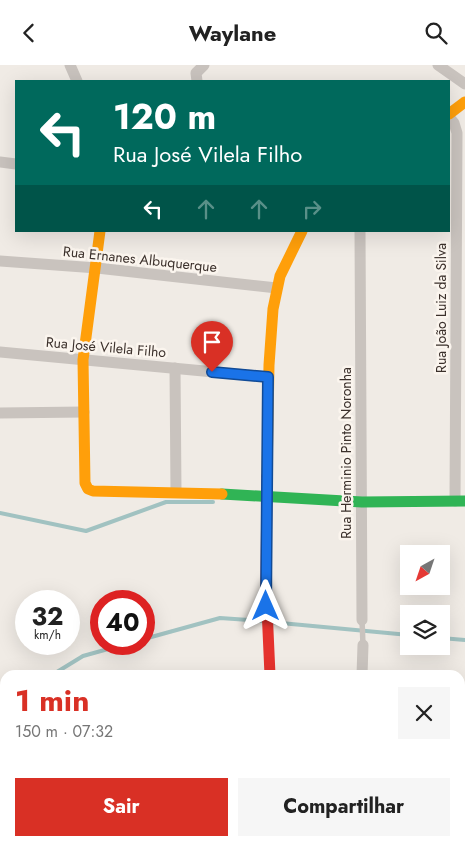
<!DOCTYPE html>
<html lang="pt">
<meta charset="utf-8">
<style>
body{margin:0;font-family:Jost,sans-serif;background:#f6f6f6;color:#222;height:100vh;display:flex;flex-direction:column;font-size:19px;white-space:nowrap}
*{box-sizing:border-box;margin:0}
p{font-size:16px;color:#767676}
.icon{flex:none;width:28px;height:28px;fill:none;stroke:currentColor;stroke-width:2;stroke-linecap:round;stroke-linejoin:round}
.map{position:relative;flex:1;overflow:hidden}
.sheet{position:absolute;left:0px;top:605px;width:465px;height:176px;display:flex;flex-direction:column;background:#fff;border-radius:15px 15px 0 0;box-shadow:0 5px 20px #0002}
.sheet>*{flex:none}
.hud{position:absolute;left:15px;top:15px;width:435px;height:152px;border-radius:0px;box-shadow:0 5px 20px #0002;background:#00695c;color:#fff;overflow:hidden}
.needle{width:32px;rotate:220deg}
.controls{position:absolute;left:400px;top:480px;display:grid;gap:10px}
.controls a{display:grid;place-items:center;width:50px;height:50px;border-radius:0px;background:#fff;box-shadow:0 5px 20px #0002;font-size:25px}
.speed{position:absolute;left:15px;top:525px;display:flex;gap:10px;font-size:25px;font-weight:700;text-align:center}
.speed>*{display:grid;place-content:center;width:65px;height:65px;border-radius:50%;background:#fff;box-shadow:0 5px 20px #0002;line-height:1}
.speed small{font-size:12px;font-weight:400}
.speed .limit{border:8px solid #d22;background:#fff;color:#111}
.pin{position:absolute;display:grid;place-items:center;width:42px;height:42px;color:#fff;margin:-51px -21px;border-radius:50% 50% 50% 0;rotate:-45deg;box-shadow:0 0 5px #0007}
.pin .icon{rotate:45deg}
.me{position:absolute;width:55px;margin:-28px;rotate:0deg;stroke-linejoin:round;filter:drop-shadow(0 0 4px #0008)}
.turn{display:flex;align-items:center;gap:18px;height:105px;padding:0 15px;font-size:22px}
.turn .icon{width:65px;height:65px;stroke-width:2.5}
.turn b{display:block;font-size:35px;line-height:42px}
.lanes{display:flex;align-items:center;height:48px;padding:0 15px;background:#0003;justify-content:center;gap:25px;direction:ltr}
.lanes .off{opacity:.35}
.round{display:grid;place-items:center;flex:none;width:52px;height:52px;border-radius:0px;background:#f6f6f6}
.overview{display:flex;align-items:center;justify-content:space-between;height:85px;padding:0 15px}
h1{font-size:30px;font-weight:700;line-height:38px;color:#d93025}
.action{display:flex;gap:10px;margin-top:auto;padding:10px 15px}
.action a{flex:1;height:58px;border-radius:0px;background:#d93025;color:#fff;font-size:20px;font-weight:700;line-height:58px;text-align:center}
.action a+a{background:#f6f6f6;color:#222}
header{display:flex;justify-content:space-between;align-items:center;height:65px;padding:0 15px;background:#fff;font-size:22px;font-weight:700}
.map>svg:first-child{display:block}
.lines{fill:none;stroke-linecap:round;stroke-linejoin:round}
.stream{stroke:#a1c2c1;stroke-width:4}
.path{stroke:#c2bbb6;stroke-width:2.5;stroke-dasharray:2.5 2.5;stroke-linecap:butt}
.lane{stroke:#c9c3be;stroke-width:5.5}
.street{stroke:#c9c3be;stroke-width:11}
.fast{stroke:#30b455;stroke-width:11}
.slow{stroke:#ff9f0a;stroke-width:11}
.jam{stroke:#e5322d;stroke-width:11}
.route-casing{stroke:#114b97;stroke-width:12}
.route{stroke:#1a73e8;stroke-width:9}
.labels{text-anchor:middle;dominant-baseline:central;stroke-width:5;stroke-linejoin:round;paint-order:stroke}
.street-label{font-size:14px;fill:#3b302b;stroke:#fbf5ee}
</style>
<header><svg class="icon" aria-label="back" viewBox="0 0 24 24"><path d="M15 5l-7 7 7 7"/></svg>Waylane<svg class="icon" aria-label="search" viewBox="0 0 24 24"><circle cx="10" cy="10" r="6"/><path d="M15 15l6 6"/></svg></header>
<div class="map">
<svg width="465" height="781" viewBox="0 0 465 781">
<rect width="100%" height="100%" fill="#f0ebe5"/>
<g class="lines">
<!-- stream -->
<g class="stream">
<polyline points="0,448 86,466 166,437 213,437"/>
<polyline points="270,557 409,570"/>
<polyline points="441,573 465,575"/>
<polyline points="144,574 220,553 263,556"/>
<polyline points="52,610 83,591 126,579"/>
<polyline points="0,642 5,639"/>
</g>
<!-- path -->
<polyline class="path" points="0,712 5,707"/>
<!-- lane -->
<g class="lane">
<polyline points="362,555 363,580"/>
<polyline points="134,776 135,781"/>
</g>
<!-- street -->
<g class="street">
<polyline points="70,0 77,16"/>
<polyline points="438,0 465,19"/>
<polyline points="197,16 196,8 204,0"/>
<polyline points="449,52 454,58 457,68 455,436"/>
<polyline points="0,97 16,99"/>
<polyline points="360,166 362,555"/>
<polyline points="0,196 97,203 277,223"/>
<polyline points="0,287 268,312"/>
<polyline points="175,303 176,427"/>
<polyline points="0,348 84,347"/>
<polyline points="362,610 363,580"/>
</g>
<!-- fast -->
<g class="fast">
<polyline points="222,429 362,437 465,436"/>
<polyline points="428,776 435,781"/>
</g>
<!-- slow -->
<g class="slow">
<polyline points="449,49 465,37"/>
<polyline points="100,166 83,295 85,418 88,424 93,426 222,429"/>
<polyline points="267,411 269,300 273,244 280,211 302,166"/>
</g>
<!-- jam -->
<polyline class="jam" points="267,411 266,521 270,610"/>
</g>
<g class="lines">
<!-- route casing -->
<g class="route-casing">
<polyline id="route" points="212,307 268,312 266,541"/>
</g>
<!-- route -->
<use href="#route" class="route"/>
</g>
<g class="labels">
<!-- street labels -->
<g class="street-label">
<text transform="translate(140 194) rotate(6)">Rua Ernanes Albuquerque</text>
<text transform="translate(441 243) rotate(-90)">Rua João Luiz da Silva</text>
<text transform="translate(106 282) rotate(5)">Rua José Vilela Filho</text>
<text transform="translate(346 388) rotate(-90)">Rua Herminio Pinto Noronha</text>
</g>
</g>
</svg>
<div class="controls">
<a><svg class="needle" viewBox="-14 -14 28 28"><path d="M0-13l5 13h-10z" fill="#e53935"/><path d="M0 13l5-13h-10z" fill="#767676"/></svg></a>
<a><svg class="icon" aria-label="layers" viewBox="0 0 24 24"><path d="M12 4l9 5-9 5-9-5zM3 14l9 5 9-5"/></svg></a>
</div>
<div class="speed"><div>32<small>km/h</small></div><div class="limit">40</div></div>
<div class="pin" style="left:212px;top:307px;background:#d93025"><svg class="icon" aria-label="arrive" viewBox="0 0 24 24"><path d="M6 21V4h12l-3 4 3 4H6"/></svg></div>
<svg class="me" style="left:266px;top:541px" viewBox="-20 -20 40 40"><path d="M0-17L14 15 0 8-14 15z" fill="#1a73e8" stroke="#fff" stroke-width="4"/></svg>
<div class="hud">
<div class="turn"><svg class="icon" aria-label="left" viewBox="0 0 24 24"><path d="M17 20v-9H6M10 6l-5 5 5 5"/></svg><div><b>120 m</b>Rua José Vilela Filho</div></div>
<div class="lanes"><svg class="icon" aria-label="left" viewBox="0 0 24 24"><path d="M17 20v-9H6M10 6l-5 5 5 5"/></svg><svg class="icon off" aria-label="ahead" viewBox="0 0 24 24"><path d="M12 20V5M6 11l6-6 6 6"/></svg><svg class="icon off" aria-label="ahead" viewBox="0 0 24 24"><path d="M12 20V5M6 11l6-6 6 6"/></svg><svg class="icon off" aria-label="right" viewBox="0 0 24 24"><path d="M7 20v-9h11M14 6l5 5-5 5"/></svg></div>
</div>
<section class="sheet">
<div class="overview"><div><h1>1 min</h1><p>150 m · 07:32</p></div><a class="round"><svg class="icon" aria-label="close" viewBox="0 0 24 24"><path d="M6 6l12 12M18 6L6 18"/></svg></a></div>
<div class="action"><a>Sair</a><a>Compartilhar</a></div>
</section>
</div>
